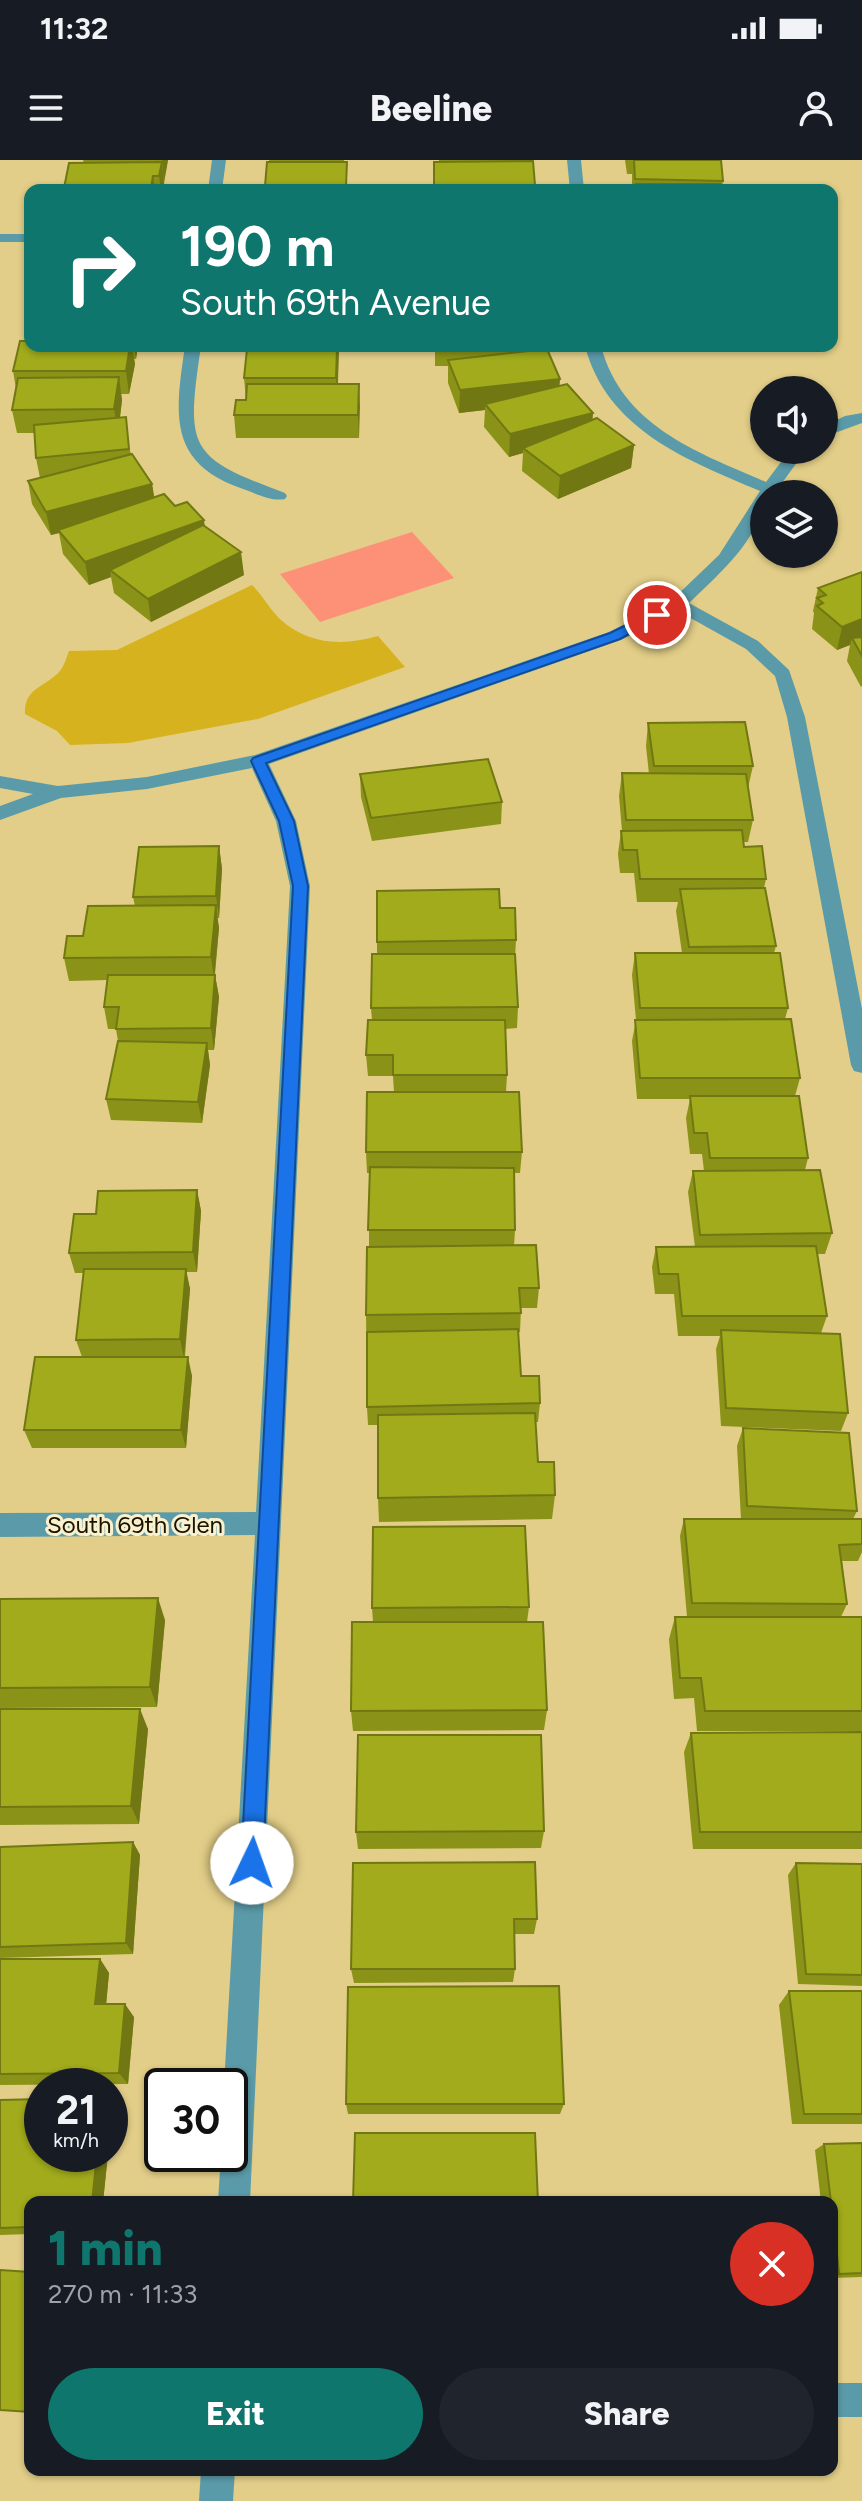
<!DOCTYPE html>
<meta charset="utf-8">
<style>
body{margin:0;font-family:Figtree,sans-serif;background:#20242c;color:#f1f3f6;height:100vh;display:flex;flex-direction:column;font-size:30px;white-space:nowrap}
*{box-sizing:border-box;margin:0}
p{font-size:26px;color:#9ea1a6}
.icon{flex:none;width:44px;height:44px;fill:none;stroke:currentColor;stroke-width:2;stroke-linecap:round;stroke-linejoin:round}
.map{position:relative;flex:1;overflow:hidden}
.drawer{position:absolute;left:24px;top:2036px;width:814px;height:280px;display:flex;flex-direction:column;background:#171b24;border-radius:16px;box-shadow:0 2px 6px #0004}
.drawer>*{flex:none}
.top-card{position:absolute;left:24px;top:24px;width:814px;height:168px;border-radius:16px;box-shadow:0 2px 6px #0004;background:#0f766e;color:#fff;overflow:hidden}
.tools{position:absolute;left:750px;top:216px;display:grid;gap:16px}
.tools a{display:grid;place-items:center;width:88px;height:88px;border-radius:50%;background:#171b24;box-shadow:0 2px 6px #0004;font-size:40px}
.speed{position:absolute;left:24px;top:1908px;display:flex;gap:16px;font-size:40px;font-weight:700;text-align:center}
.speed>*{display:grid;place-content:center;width:104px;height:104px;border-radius:50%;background:#171b24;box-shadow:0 2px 6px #0004;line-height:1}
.speed small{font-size:20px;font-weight:400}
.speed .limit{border:4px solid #111;border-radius:12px;background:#fff;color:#111}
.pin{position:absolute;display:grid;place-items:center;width:68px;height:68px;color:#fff;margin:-34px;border:4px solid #fff;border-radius:50%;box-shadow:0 2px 8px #0007}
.me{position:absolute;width:88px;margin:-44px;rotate:3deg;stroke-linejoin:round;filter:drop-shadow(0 0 6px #0008)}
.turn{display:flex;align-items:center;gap:28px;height:168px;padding:0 24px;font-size:36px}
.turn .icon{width:104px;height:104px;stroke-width:2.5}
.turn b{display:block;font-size:56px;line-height:68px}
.round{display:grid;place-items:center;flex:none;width:84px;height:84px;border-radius:42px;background:#20242c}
.head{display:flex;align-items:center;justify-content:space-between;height:136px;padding:0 24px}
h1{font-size:48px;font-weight:800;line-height:60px;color:#0f766e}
.action{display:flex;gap:16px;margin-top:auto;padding:16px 24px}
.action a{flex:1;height:92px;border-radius:48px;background:#0f766e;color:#fff;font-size:32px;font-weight:800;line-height:92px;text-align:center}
.action a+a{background:#20242c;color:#f1f3f6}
.status{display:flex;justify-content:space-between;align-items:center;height:56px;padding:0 40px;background:#171b24;direction:ltr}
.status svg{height:22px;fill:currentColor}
header{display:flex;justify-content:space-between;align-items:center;height:104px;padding:0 24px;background:#171b24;font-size:36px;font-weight:800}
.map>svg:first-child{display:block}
.green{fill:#fd9178}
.water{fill:#d6b31e}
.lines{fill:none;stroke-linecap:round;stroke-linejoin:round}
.minor{fill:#5b9ba9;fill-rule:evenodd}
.wall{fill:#8a9317}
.shaded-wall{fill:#717813}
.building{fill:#a1ab1b;stroke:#717813;stroke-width:2}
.route{fill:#1a73e8;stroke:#114b97;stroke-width:2}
.labels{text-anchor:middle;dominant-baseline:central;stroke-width:6;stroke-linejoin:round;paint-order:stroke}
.street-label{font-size:24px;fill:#1b1300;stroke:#f9f0cd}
</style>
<div class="status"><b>11:32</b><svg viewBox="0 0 49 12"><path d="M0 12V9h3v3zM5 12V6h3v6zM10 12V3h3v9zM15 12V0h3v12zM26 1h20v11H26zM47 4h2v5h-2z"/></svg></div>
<header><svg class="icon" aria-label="menu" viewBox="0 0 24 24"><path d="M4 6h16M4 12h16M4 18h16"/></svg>Beeline<svg class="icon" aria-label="person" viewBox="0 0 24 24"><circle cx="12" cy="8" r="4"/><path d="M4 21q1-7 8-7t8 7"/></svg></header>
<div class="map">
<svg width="862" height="2341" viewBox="0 0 862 2341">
<rect width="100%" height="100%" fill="#e2ce88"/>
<!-- green -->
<polygon class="green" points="412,372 454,418 320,462 280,414"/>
<!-- water -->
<path class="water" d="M252,425C263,436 270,450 281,460C309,485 343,486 378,476L405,507L258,559L128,583L70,585L57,571L25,554C24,530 41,528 56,515C63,510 66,499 69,491L117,490Z"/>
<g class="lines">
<!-- minor -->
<g class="minor">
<polygon points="212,0 226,0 222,30 208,30"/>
<polygon points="567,0 581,0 584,30 570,30"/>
<rect x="0" y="74" width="30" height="8"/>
<path d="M185,186H201C186,288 187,297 285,333L287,336L285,339C272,342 255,333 243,329C167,303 175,254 185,186Z"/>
<path d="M585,186H601C622,266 697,292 766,322L790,290H806L774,334H764C764,376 717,416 689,443L758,481L789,510L805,557L862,849V913L854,911L851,905L787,557L775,516L746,489L678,451L621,480L269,604L296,661L310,726L250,2042H218L221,1994H230V1926H224L255,1375L0,1377V1353L256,1352L290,726L276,661L252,608L147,629L61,638L0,660V646L33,634L0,628V616L58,626L147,617L255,595L609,472L672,440L719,395L760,331C687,300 607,270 585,186Z"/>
<polygon points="862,253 862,263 824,277 824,266 845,256"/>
<rect x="832" y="2223" width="30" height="34"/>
<polygon points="201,2310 235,2310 233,2341 199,2341"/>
</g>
</g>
<!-- wall -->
<g class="wall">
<polygon points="83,0 168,0 163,30 64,30 64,28 84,3"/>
<polygon points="269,0 344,0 348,30 265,30"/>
<polygon points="439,0 527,0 535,25 535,30 434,30 434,2 439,2"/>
<polygon points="625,0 721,0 723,21 722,30 632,30 632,14 627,14"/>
<polygon points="30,186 138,186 136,199 134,199 135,204 129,234 121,234 122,240 120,258 131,294 152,324 154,338 175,346 205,366 244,415 151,462 114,433 111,417 89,425 63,394 59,373 51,375 32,344 28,321 40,318 36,298 34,273 17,273 12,250 16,229 13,211"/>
<polygon points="248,186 339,186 338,224 359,224 359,278 236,278 234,255 246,240 244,218"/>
<polygon points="435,186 550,186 549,196 560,219 559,226 593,253 592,260 634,285 631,308 558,339 522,311 523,293 509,297 484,267 485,250 459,253 448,223 448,206 435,206"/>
<polygon points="862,412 862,526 861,527 847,501 850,485 837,490 812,469 814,453 813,451 818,428"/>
<polygon points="648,563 753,606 748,628 753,660 748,682 743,682 744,687 766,719 764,728 776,786 774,793 788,848 785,859 800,918 795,936 808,998 805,1010 832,1073 825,1094 817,1094 827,1156 821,1173 848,1253 841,1271 721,1266 716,1189 720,1176 678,1176 674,1134 655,1134 652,1107 656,1087 695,1087 688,1032 693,1011 704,1011 702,994 690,994 686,958 690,939 637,939 632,881 636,860 632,815 635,793 682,793 676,751 678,742 637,742 634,713 620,713 618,694 621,671 622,671 619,636 622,613 649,614 646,586"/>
<polygon points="360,614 502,642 501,664 372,681 361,637"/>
<polygon points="219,686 222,709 219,758 217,758 219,768 215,815 219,837 214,890 208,890 210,905 202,963 111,960 106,939 118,881 116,869 108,869 104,847 107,820 69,821 64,798 83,776 135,746 133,737"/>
<polygon points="500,748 516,780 515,798 518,847 517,868 505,869 507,915 506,932 522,992 520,1013 514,1013 515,1070 514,1086 539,1128 537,1148 521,1148 520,1172 518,1172 521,1216 540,1243 538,1262 535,1262 538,1302 555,1335 552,1359 379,1362 378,1338 378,1265 368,1265 367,1247 366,1155 369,1087 369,1013 367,1013 366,992 394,932 393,916 368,916 366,895 372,860 371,848 377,794 377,782"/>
<polygon points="197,1030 201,1051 197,1112 186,1112 190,1129 185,1197 192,1216 186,1288 32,1288 24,1270 82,1197 76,1180 84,1113 75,1113 69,1093 96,1054"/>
<polygon points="743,1268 857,1351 853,1359 862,1359 862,1392 858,1401 842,1401 847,1444 841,1457 862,1457 862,1571 697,1571 694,1538 674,1539 669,1479 675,1457 687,1457 680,1376 684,1359 741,1359 737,1286"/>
<polygon points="0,1439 165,1460 157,1547 0,1548"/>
<polygon points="529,1447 527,1462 547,1550 544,1570 353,1571 351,1551 373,1462 372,1448"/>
<polygon points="0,1549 148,1569 139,1664 0,1665"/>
<polygon points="862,1572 862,1689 693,1689 684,1592 691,1573"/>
<polygon points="544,1671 541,1688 358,1689 356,1672"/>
<polygon points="133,1682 140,1695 133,1794 0,1798 0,1687"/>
<polygon points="353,1703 537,1759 534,1774 514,1774 515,1809 513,1822 354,1823 351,1809"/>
<polygon points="796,1703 862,1704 862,1826 798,1824 788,1715"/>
<polygon points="0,1799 100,1799 109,1813 106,1844 134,1857 128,1924 0,1925"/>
<polygon points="789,1831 862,1831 862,1964 792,1964 779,1845"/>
<polygon points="0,1940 108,1994 103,2042 30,2042 30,2074 0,2075"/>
<polygon points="346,1944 564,1944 560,1954 348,1954"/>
<polygon points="862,1983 862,2117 832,2118 832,2042 821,2042 815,1990 824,1984"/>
</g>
<!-- shaded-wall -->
<g class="shaded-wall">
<polygon points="162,0 168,0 164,21"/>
<polygon points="162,2 164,25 163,30 161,30 159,16"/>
<polygon points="153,16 155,30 151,30 151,28"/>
<polygon points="130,186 132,186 135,204 129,234 126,211"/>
<polygon points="134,186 138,186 136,199"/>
<polygon points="337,186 339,186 337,241 336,218"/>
<polygon points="119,217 122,240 118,272 114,249"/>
<polygon points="560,219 558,242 485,244 485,250 459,253 460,230"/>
<polygon points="359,224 360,247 359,278 358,255"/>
<polygon points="593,253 591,276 523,288 523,293 509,297 510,274"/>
<polygon points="634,285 631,308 558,339 560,316"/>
<polygon points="152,324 156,347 58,370 59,373 51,375 46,352"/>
<polygon points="204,360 207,383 110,410 111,417 89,425 85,402"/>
<polygon points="241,392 244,415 151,462 148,439"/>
<polygon points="862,459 862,481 852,478 850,485 837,490 842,467"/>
<polygon points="219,686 222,709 219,758 216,736"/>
<polygon points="216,745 219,768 214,819 211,797"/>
<polygon points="215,815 219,837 214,890 211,868"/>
<polygon points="207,883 210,905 202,963 198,942"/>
<polygon points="197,1030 201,1051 197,1112 193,1092"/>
<polygon points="186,1109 190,1129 184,1198 180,1179"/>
<polygon points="188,1197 192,1216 186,1288 181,1270"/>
<polygon points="158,1438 165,1460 157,1547 150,1527"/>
<polygon points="140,1549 148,1569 139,1664 131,1646"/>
<polygon points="133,1682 140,1695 133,1794 126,1783"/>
<polygon points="100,1799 109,1813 105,1857 95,1844"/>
<polygon points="125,1844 134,1857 128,1924 119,1913"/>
<polygon points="97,1994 108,1994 103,2042 92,2042"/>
</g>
<!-- building -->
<g class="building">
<polygon points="634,0 721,0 723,21 635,19"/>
<polygon points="533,1 535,25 434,26 434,2"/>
<polygon points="162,2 159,16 153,16 151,28 64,28 69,3"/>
<polygon points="267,2 347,2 346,26 265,26"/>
<polygon points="636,24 720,24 721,30 636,30"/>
<polygon points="20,181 30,181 30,186 130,186 126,211 13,211"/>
<polygon points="247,189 337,189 336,218 244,218"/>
<polygon points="547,189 560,219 460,230 448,200"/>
<polygon points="119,217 114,249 12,250 18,218"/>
<polygon points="247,224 359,224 358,255 234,255 236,240 246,240"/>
<polygon points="567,224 593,253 510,274 485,244"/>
<polygon points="126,257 129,289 36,298 34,265"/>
<polygon points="597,258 634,285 560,316 523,288"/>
<polygon points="132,294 152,324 46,352 28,321"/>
<polygon points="164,334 175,346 187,342 204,360 85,402 58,370"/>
<polygon points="203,365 241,392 148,439 110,410"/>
<polygon points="862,412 862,459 842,467 817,446 823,443 817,438 826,435 818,428"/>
<polygon points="862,477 862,496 852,478"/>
<polygon points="745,562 753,606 654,606 648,563"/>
<polygon points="488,599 502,642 371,658 360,614"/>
<polygon points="622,613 746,614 753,660 626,660"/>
<polygon points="742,670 744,687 762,686 766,719 640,719 637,690 623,690 621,671"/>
<polygon points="219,686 216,736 133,737 139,687"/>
<polygon points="765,728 776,786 689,787 680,729"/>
<polygon points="499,729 500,748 515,748 516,780 377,782 377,731"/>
<polygon points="216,745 211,797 64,798 67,776 83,776 88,746"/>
<polygon points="635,793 780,793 788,848 640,848"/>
<polygon points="372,794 515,794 518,847 371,848"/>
<polygon points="108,815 215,815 211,868 116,869 119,847 104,847"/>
<polygon points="791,859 800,918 640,918 635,860"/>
<polygon points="368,860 505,860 507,915 393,915 393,895 366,895"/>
<polygon points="118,881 207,883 198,942 106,939"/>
<polygon points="367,932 519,932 522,992 366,992"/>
<polygon points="690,936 799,936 808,998 710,998 707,973 694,973"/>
<polygon points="370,1007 514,1008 515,1070 368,1070"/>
<polygon points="820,1010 832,1073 700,1075 693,1011"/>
<polygon points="197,1030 193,1092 69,1093 74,1054 96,1054 98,1031"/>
<polygon points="536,1085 539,1128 519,1128 521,1153 366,1155 367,1087"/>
<polygon points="816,1086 827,1156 682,1156 678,1114 659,1114 656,1087"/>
<polygon points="84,1109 186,1109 180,1179 76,1180"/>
<polygon points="518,1169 521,1216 539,1216 540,1243 367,1247 367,1172"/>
<polygon points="721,1170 840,1174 848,1253 726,1248"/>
<polygon points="35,1197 188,1197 181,1270 24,1270"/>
<polygon points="535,1253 538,1302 554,1302 555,1335 378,1338 378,1255"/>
<polygon points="743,1268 849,1273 857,1351 747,1346"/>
<polygon points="684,1359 862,1359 862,1384 839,1385 847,1444 692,1443"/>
<polygon points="525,1366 529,1447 372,1448 373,1367"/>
<polygon points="158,1438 150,1527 0,1528 0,1439"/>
<polygon points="675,1457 862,1457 862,1551 705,1551 701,1518 680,1518"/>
<polygon points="352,1462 543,1462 547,1550 351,1551"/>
<polygon points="0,1549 140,1549 131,1646 0,1647"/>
<polygon points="862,1572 862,1672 700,1672 691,1573"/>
<polygon points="358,1575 541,1575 544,1671 356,1672"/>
<polygon points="133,1682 126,1783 0,1787 0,1687"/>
<polygon points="535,1702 537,1759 514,1759 515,1809 351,1809 353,1703"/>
<polygon points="796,1703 862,1704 862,1815 806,1814"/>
<polygon points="0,1799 100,1799 95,1844 125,1844 119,1913 0,1914"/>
<polygon points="559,1826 564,1944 346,1944 348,1827"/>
<polygon points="789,1831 862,1831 862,1954 804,1954"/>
<polygon points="42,1939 42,1994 97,1994 92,2042 30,2042 30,2067 0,2068 0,1940"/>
<polygon points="355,1973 535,1973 538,2042 353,2042"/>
<polygon points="862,1983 862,2113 839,2114 832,2042 831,2042 824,1984"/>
<polygon points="0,2110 30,2112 30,2252 0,2250"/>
</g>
<!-- route -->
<polygon class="route" points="653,452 664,455 620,479 266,603 294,661 308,726 263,1703 259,1710 252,1714 244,1710 241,1703 293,726 279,661 251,601 253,598 610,473"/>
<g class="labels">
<!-- street labels -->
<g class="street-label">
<text x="135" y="1364">South 69th Glen</text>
</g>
</g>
</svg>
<div class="tools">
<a><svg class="icon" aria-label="sound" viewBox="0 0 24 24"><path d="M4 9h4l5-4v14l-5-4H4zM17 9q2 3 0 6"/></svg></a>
<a><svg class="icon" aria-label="layers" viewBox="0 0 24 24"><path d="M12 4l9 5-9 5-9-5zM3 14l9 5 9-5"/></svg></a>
</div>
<div class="speed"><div>21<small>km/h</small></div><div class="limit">30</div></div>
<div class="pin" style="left:657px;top:455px;background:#d93025"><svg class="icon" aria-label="arrive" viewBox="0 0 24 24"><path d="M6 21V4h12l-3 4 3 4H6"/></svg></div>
<svg class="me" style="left:252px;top:1703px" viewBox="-20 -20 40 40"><circle r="19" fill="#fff"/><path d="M0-13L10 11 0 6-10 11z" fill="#1a73e8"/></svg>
<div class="top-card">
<div class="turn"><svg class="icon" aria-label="right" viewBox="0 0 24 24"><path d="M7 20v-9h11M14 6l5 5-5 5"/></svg><div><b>190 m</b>South 69th Avenue</div></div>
</div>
<section class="drawer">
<div class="head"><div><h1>1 min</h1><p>270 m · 11:33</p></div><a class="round" style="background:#d93025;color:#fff"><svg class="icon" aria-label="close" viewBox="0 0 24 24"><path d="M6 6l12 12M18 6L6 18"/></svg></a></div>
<div class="action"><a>Exit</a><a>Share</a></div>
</section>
</div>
